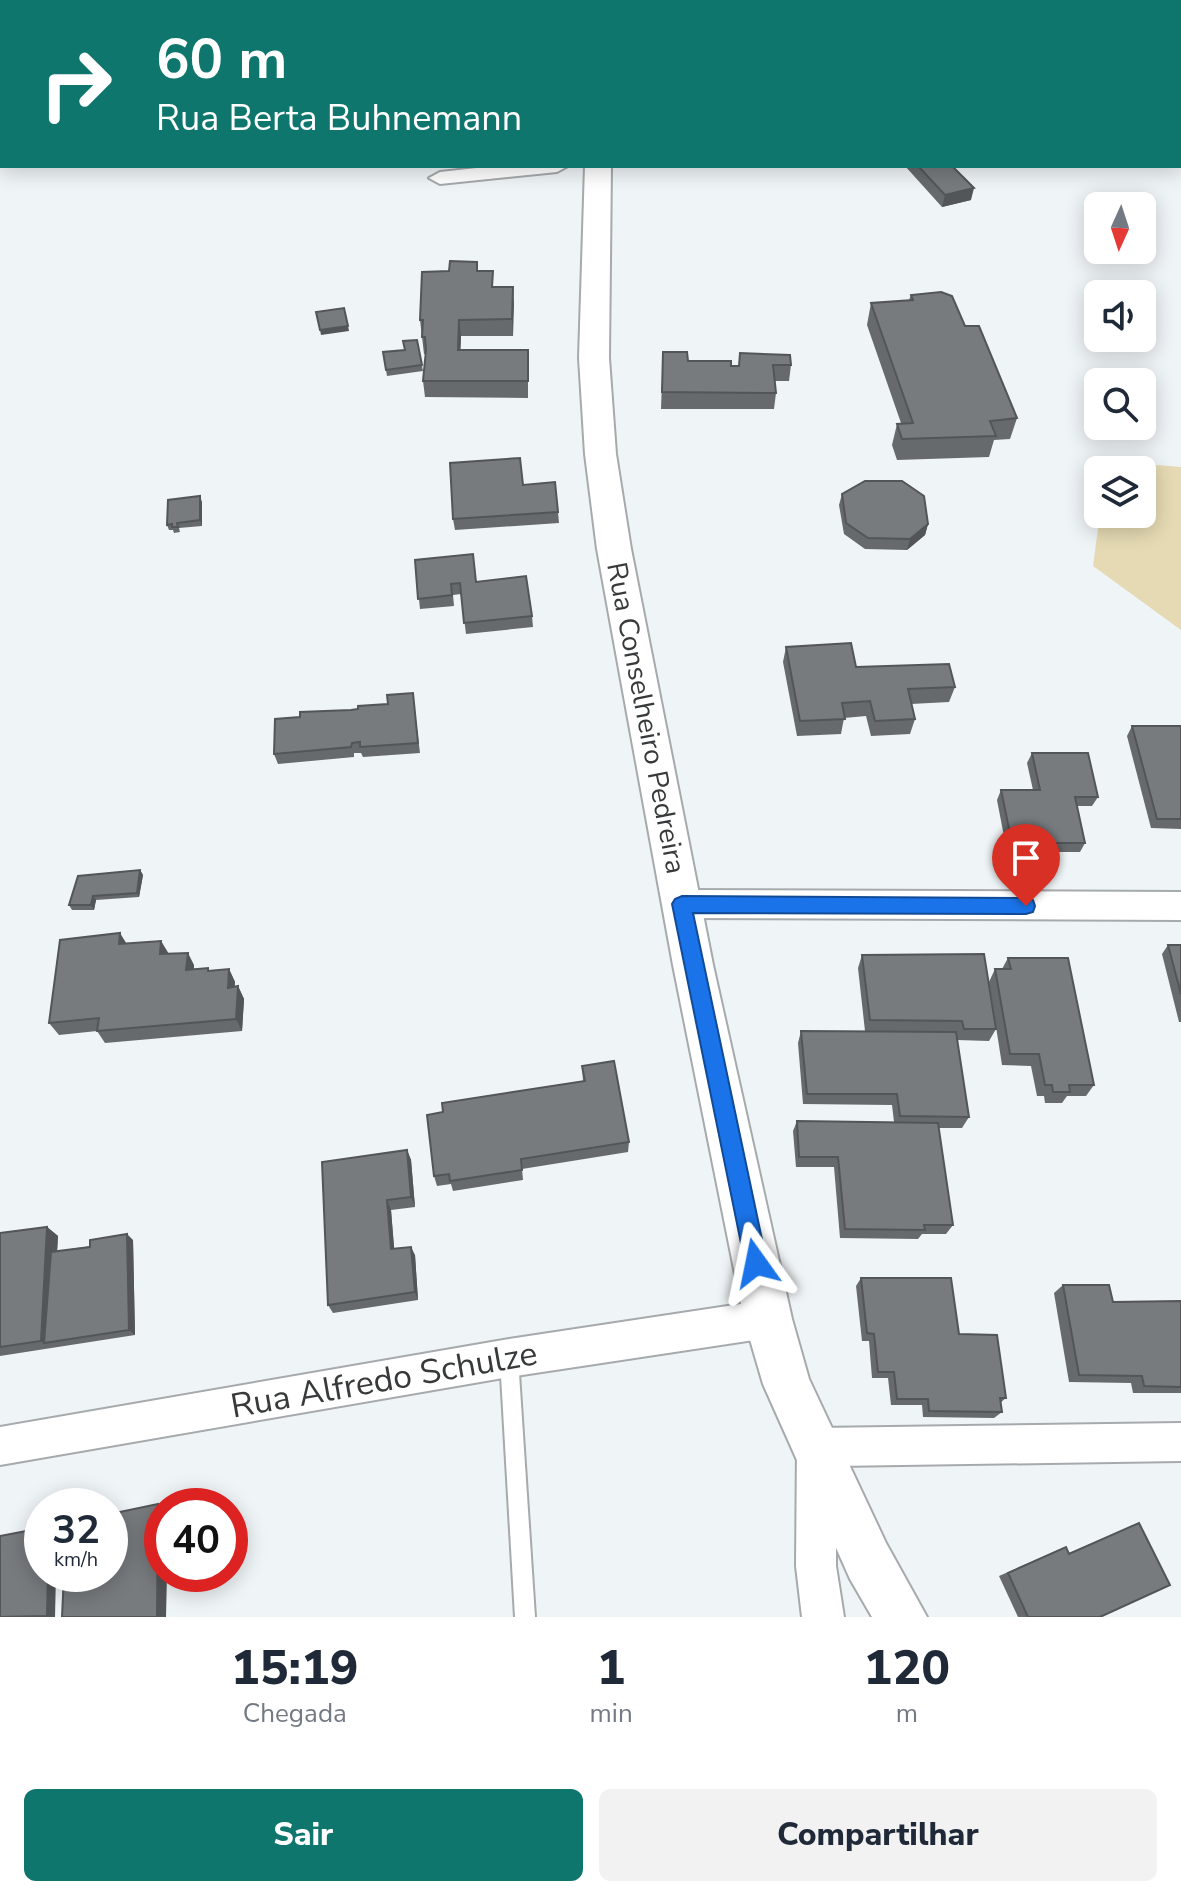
<!DOCTYPE html>
<html lang="pt">
<style>
body{margin:0;font-family:"Nunito Sans",sans-serif;background:#f2f2f3;color:#1f2937;height:100vh;display:flex;flex-direction:column;font-size:30px;white-space:nowrap}
*{box-sizing:border-box;margin:0}
p{font-size:26px;color:#747a83}
.icon{flex:none;width:44px;height:44px;fill:none;stroke:currentColor;stroke-width:2;stroke-linecap:round;stroke-linejoin:round}
.map{position:relative;height:1617px;overflow:hidden}
.drawer{display:flex;flex-direction:column;background:#fff;flex:1}
.drawer>*{flex:none}
.guide{position:absolute;left:0px;top:0px;width:1182px;height:168px;box-shadow:0 4px 20px #0003;background:#0f766e;color:#fff;overflow:hidden}
.needle{width:52px;rotate:183deg}
.tools{position:absolute;left:1084px;top:192px;display:grid;gap:16px}
.tools a{display:grid;place-items:center;width:72px;height:72px;border-radius:12px;background:#fff;box-shadow:0 4px 20px #0003;font-size:40px}
.speed{position:absolute;left:24px;top:1488px;display:flex;gap:16px;font-size:40px;font-weight:700;text-align:center}
.speed>*{display:grid;place-content:center;width:104px;height:104px;border-radius:50%;background:#fff;box-shadow:0 4px 20px #0003;line-height:1}
.speed small{font-size:20px;font-weight:400}
.speed .limit{border:12px solid #d22;background:#fff;color:#111}
.pin{position:absolute;display:grid;place-items:center;width:68px;height:68px;color:#fff;margin:-82px -34px;border-radius:50% 50% 50% 0;rotate:-45deg;box-shadow:0 0 8px #0007}
.pin .icon{rotate:45deg}
.me{position:absolute;width:88px;margin:-44px;rotate:348deg;stroke-linejoin:round;filter:drop-shadow(0 0 6px #0008)}
.turn{display:flex;align-items:center;gap:28px;height:168px;padding:0 24px;font-size:36px}
.turn .icon{width:104px;height:104px;stroke-width:2.5}
.turn b{display:block;font-size:56px;line-height:68px}
.eta{display:flex;justify-content:space-evenly;align-items:center;height:136px;text-align:center}
.eta b{font-size:48px;font-weight:800;line-height:56px}
.cta{display:flex;gap:16px;margin-top:auto;padding:16px 24px}
.cta a{flex:1;height:92px;border-radius:12px;background:#0f766e;color:#fff;font-size:32px;font-weight:800;line-height:92px;text-align:center}
.cta a+a{background:#f2f2f3;color:#1f2937}
.map>svg:first-child{display:block}
.green{fill:#e5dab3}
.lines{fill:none;stroke-linecap:round;stroke-linejoin:round}
.service-casing{stroke:#a6aaad;stroke-width:4}
.minor-casing{stroke:#a6aaad;stroke-width:4}
.tertiary-casing{stroke:#a6aaad;stroke-width:4}
.service{fill:#fff;fill-rule:evenodd}
.minor{fill:#fff;fill-rule:evenodd}
.tertiary{fill:#fff;fill-rule:evenodd}
.wall{fill:#666a6c}
.shaded-wall{fill:#535658}
.building{fill:#777b7e;stroke:#535658;stroke-width:2}
.route{fill:#1a73e8;stroke:#114b97;stroke-width:2}
.labels{text-anchor:middle;dominant-baseline:central;stroke-width:8;stroke-linejoin:round;paint-order:stroke}
.street-label{font-size:28px;fill:#37393a;stroke:#fff}
.near-street-label{font-size:34px;fill:#37393a;stroke:#fff}
</style>
<div class="map">
<svg width="1181" height="1617" viewBox="0 0 1181 1617">
<rect width="100%" height="100%" fill="#eff4f6"/>
<!-- green -->
<polygon class="green" points="1107,461 1181,467 1181,630 1093,566 1100,514 1142,514 1142,470 1106,470"/>
<g class="lines">
<!-- service casing -->
<g class="service-casing">
<polygon id="service" points="509,1349 515,1352 518,1358 535,1617 515,1617 500,1358 503,1352"/>
</g>
<!-- minor casing -->
<g class="minor-casing">
<g id="minor">
<polygon points="1022,0 1040,0 1041,2 1023,2"/>
<polygon points="495,166 568,166 557,172 440,184 429,178 440,172"/>
<polygon points="682,890 1181,892 1181,920 682,918 671,914 666,904 671,894"/>
<polygon points="768,1300 781,1306 787,1319 781,1332 768,1338 509,1377 0,1465 0,1427 509,1339"/>
<polygon points="1181,1423 1181,1461 836,1466 836,1566 844,1617 802,1617 796,1566 797,1447 802,1433 816,1428"/>
</g>
</g>
<!-- tertiary casing -->
<g class="tertiary-casing">
<g id="tertiary">
<rect x="585" y="0" width="24" height="2"/>
<polygon points="585,166 611,166 609,358 616,454 631,549 713,965 792,1319 809,1379 886,1543 927,1617 872,1617 850,1579 763,1384 744,1319 673,965 597,549 585,454 579,358"/>
</g>
</g>
<!-- service -->
<use href="#service" class="service"/>
<!-- minor -->
<use href="#minor" class="minor"/>
<!-- tertiary -->
<use href="#tertiary" class="tertiary"/>
</g>
<!-- wall -->
<g class="wall">
<rect x="480" y="0" width="52" height="2"/>
<polygon points="1180,33 1181,34 1181,91 1180,90"/>
<polygon points="905,166 952,166 971,200 942,207"/>
<polygon points="477,262 478,271 494,287 513,287 513,336 461,336 460,350 528,350 528,398 425,397 423,381 426,354 424,354 420,320 449,271"/>
<polygon points="911,295 965,326 1017,418 1010,439 994,440 989,457 897,460 892,445 897,424 901,423 867,325 871,303 909,300"/>
<polygon points="417,340 423,371 387,376 383,352 404,350"/>
<polygon points="663,352 688,361 731,366 791,365 789,381 775,381 776,393 774,409 661,409"/>
<polygon points="523,485 558,512 559,523 455,530 453,519"/>
<polygon points="842,494 928,524 925,535 907,550 865,549 844,534 839,505"/>
<polygon points="202,502 202,526 179,528 180,532 174,533 173,530 169,530 167,525"/>
<polygon points="415,560 476,582 532,616 533,627 466,634 461,594 453,595 454,606 420,609"/>
<polygon points="786,647 856,667 955,687 949,702 911,704 915,719 910,734 871,736 866,716 844,718 841,734 797,736 783,662"/>
<polygon points="414,703 420,753 363,757 361,753 354,753 354,757 278,764 274,754 300,717"/>
<polygon points="1132,726 1181,726 1181,829 1151,828 1127,736"/>
<polygon points="1032,753 1098,797 1092,806 1077,806 1085,843 1080,852 1007,852 997,800 1001,790 1033,790 1027,763"/>
<polygon points="140,870 143,875 139,897 96,900 94,910 72,910 69,905"/>
<polygon points="161,941 168,954 194,965 194,969 208,968 210,971 229,969 235,982 234,987 238,986 244,999 242,1031 105,1043 97,1031 59,1035 49,1023 126,944"/>
<polygon points="1168,945 1181,945 1181,1022 1179,1022 1162,954"/>
<polygon points="862,955 996,1029 989,1041 957,1040 969,1117 962,1128 939,1128 953,1225 946,1234 922,1234 918,1239 840,1238 834,1167 796,1167 793,1131 797,1121 894,1122 892,1105 803,1104 798,1043 801,1031 865,1031 858,968"/>
<polygon points="1008,958 1094,1085 1086,1096 1067,1096 1062,1103 1045,1103 1044,1096 1037,1096 1031,1066 1002,1065 989,982 995,969 1002,969"/>
<polygon points="582,1066 629,1142 628,1152 522,1169 523,1180 453,1191 451,1184 437,1186 434,1176 583,1081"/>
<polygon points="407,1150 411,1160 415,1207 391,1210 394,1249 415,1255 418,1300 333,1313 328,1305"/>
<polygon points="47,1227 58,1236 57,1251 133,1240 135,1335 0,1356 0,1233"/>
<polygon points="861,1278 959,1334 1006,1398 1000,1403 1002,1412 994,1418 923,1417 922,1405 891,1405 888,1378 872,1378 869,1341 862,1341 856,1286"/>
<polygon points="1063,1285 1113,1302 1181,1301 1181,1393 1133,1393 1131,1383 1069,1382 1054,1293"/>
<polygon points="1139,1523 1100,1617 1018,1617 999,1576 1056,1551 1066,1547 1069,1553"/>
</g>
<!-- shaded-wall -->
<g class="shaded-wall">
<polygon points="974,188 971,200 942,207 945,195"/>
<polygon points="513,287 514,304 513,336 512,319"/>
<polygon points="459,320 461,336 460,367 458,350"/>
<polygon points="348,326 349,331 321,335 320,330"/>
<polygon points="200,496 202,502 202,526 200,520"/>
<polygon points="928,524 925,535 907,550 910,539"/>
<polygon points="140,870 143,875 139,897 137,893"/>
<polygon points="93,896 96,900 94,910 91,905"/>
<polygon points="120,933 128,946 119,944"/>
<polygon points="161,941 169,954 160,954"/>
<polygon points="188,953 194,965 193,982 186,970"/>
<polygon points="229,969 235,982 234,1000 228,988"/>
<polygon points="238,986 244,999 242,1031 236,1019"/>
<polygon points="407,1150 411,1160 415,1207 411,1197"/>
<polygon points="387,1200 391,1210 395,1258 391,1249"/>
<polygon points="47,1227 58,1236 52,1342 44,1343 41,1341"/>
<polygon points="127,1234 133,1240 135,1335 129,1330"/>
<polygon points="411,1247 415,1255 418,1300 415,1292"/>
<polygon points="158,1504 162,1506 162,1574 167,1574 166,1617 157,1617"/>
<polygon points="48,1574 56,1574 55,1617 43,1617"/>
</g>
<!-- building -->
<g class="building">
<polygon points="276,0 319,0 319,2 275,2"/>
<polygon points="430,0 463,0 462,2 430,2"/>
<polygon points="935,0 997,0 997,2 936,2"/>
<polygon points="1180,33 1181,34 1181,57 1180,57"/>
<polygon points="918,166 952,166 974,188 945,195"/>
<polygon points="450,261 477,262 477,271 493,271 492,287 513,287 512,319 459,320 458,350 528,350 528,381 423,381 426,350 425,337 422,337 423,320 420,320 422,272 449,271"/>
<polygon points="941,292 952,296 965,326 979,326 1017,418 990,421 996,436 902,439 897,424 913,423 871,303 913,300 911,295"/>
<polygon points="344,308 348,326 320,330 316,312"/>
<polygon points="417,340 422,365 386,370 383,352 405,350 403,341"/>
<polygon points="663,352 687,352 688,361 731,361 731,366 739,366 740,353 790,355 791,365 773,365 776,393 662,392"/>
<polygon points="520,458 523,485 555,482 558,512 453,519 450,463"/>
<polygon points="865,481 902,481 924,496 928,524 910,539 868,538 846,523 842,494"/>
<polygon points="200,496 200,520 177,523 178,527 172,527 172,524 167,525 168,500"/>
<polygon points="473,554 476,582 526,576 532,616 464,623 460,583 451,584 452,595 418,599 415,560"/>
<polygon points="851,643 856,667 949,664 955,687 908,689 915,719 875,721 870,701 842,703 845,719 800,721 786,647"/>
<polygon points="413,693 418,743 360,747 360,742 352,743 351,747 274,754 275,719 300,717 300,712 351,710 358,709 358,706 388,704 387,695"/>
<polygon points="1132,726 1181,726 1181,819 1157,819"/>
<polygon points="1032,753 1088,753 1098,797 1075,797 1085,843 1012,843 1001,790 1040,790"/>
<polygon points="140,870 137,893 93,896 91,905 69,905 78,876"/>
<polygon points="120,933 119,944 161,941 160,954 188,953 186,970 208,968 208,971 229,969 228,988 238,986 236,1019 97,1031 99,1018 49,1023 60,940"/>
<polygon points="1168,945 1181,945 1181,994"/>
<polygon points="984,954 996,1029 964,1029 962,1021 870,1020 862,955"/>
<polygon points="1008,958 1068,958 1094,1085 1069,1085 1070,1092 1053,1092 1052,1085 1045,1085 1039,1054 1010,1054 995,969 1011,969"/>
<polygon points="801,1031 956,1032 969,1117 900,1116 897,1094 807,1094"/>
<polygon points="614,1061 629,1142 521,1159 522,1170 450,1181 449,1174 434,1176 427,1115 443,1112 442,1103 585,1081 582,1066"/>
<polygon points="797,1121 938,1123 953,1225 924,1225 925,1230 845,1229 838,1157 799,1157"/>
<polygon points="407,1150 411,1197 387,1200 391,1249 411,1247 415,1292 328,1305 322,1162"/>
<polygon points="47,1227 41,1341 0,1347 0,1233"/>
<polygon points="127,1234 129,1330 44,1343 51,1252 90,1247 90,1240"/>
<polygon points="861,1278 951,1278 959,1334 997,1335 1006,1398 1000,1398 1002,1412 929,1411 928,1399 897,1399 894,1372 878,1372 874,1334 867,1333"/>
<polygon points="1063,1285 1109,1285 1113,1302 1181,1301 1181,1387 1144,1386 1142,1376 1079,1375"/>
<polygon points="158,1504 157,1617 62,1617 64,1574 110,1574 110,1514"/>
<polygon points="1139,1523 1170,1585 1100,1617 1028,1617 1008,1573 1066,1547 1069,1554"/>
<polygon points="42,1528 42,1574 48,1574 47,1616 0,1617 0,1536"/>
</g>
<!-- route -->
<polygon class="route" points="682,896 1026,898 1033,900 1035,906 1033,912 1026,914 693,913 767,1263 764,1271 756,1274 748,1271 745,1263 672,904 675,899"/>
<g class="labels">
<!-- street labels -->
<g class="street-label">
<text transform="translate(646 718) rotate(79)">Rua Conselheiro Pedreira</text>
</g>
<!-- near-street labels -->
<g class="near-street-label">
<text transform="translate(384 1380) rotate(-10)">Rua Alfredo Schulze</text>
</g>
</g>
</svg>
<div class="tools">
<a><svg class="needle" viewBox="-14 -14 28 28"><path d="M0-13l5 13h-10z" fill="#e53935"/><path d="M0 13l5-13h-10z" fill="#747a83"/></svg></a>
<a><svg class="icon" aria-label="sound" viewBox="0 0 24 24"><path d="M4 9h4l5-4v14l-5-4H4zM17 9q2 3 0 6"/></svg></a>
<a><svg class="icon" aria-label="search" viewBox="0 0 24 24"><circle cx="10" cy="10" r="6"/><path d="M15 15l6 6"/></svg></a>
<a><svg class="icon" aria-label="layers" viewBox="0 0 24 24"><path d="M12 4l9 5-9 5-9-5zM3 14l9 5 9-5"/></svg></a>
</div>
<div class="speed"><div>32<small>km/h</small></div><div class="limit">40</div></div>
<div class="pin" style="left:1026px;top:906px;background:#d93025"><svg class="icon" aria-label="arrive" viewBox="0 0 24 24"><path d="M6 21V4h12l-3 4 3 4H6"/></svg></div>
<svg class="me" style="left:756px;top:1263px" viewBox="-20 -20 40 40"><path d="M0-17L14 15 0 8-14 15z" fill="#1a73e8" stroke="#fff" stroke-width="4"/></svg>
<div class="guide">
<div class="turn"><svg class="icon" aria-label="right" viewBox="0 0 24 24"><path d="M7 20v-9h11M14 6l5 5-5 5"/></svg><div><b>60 m</b>Rua Berta Buhnemann</div></div>
</div>
</div>
<section class="drawer">
<div class="eta">
<div><b>15:19</b><p>Chegada</p></div>
<div><b>1</b><p>min</p></div>
<div><b>120</b><p>m</p></div>
</div>
<div class="cta"><a>Sair</a><a>Compartilhar</a></div>
</section>
